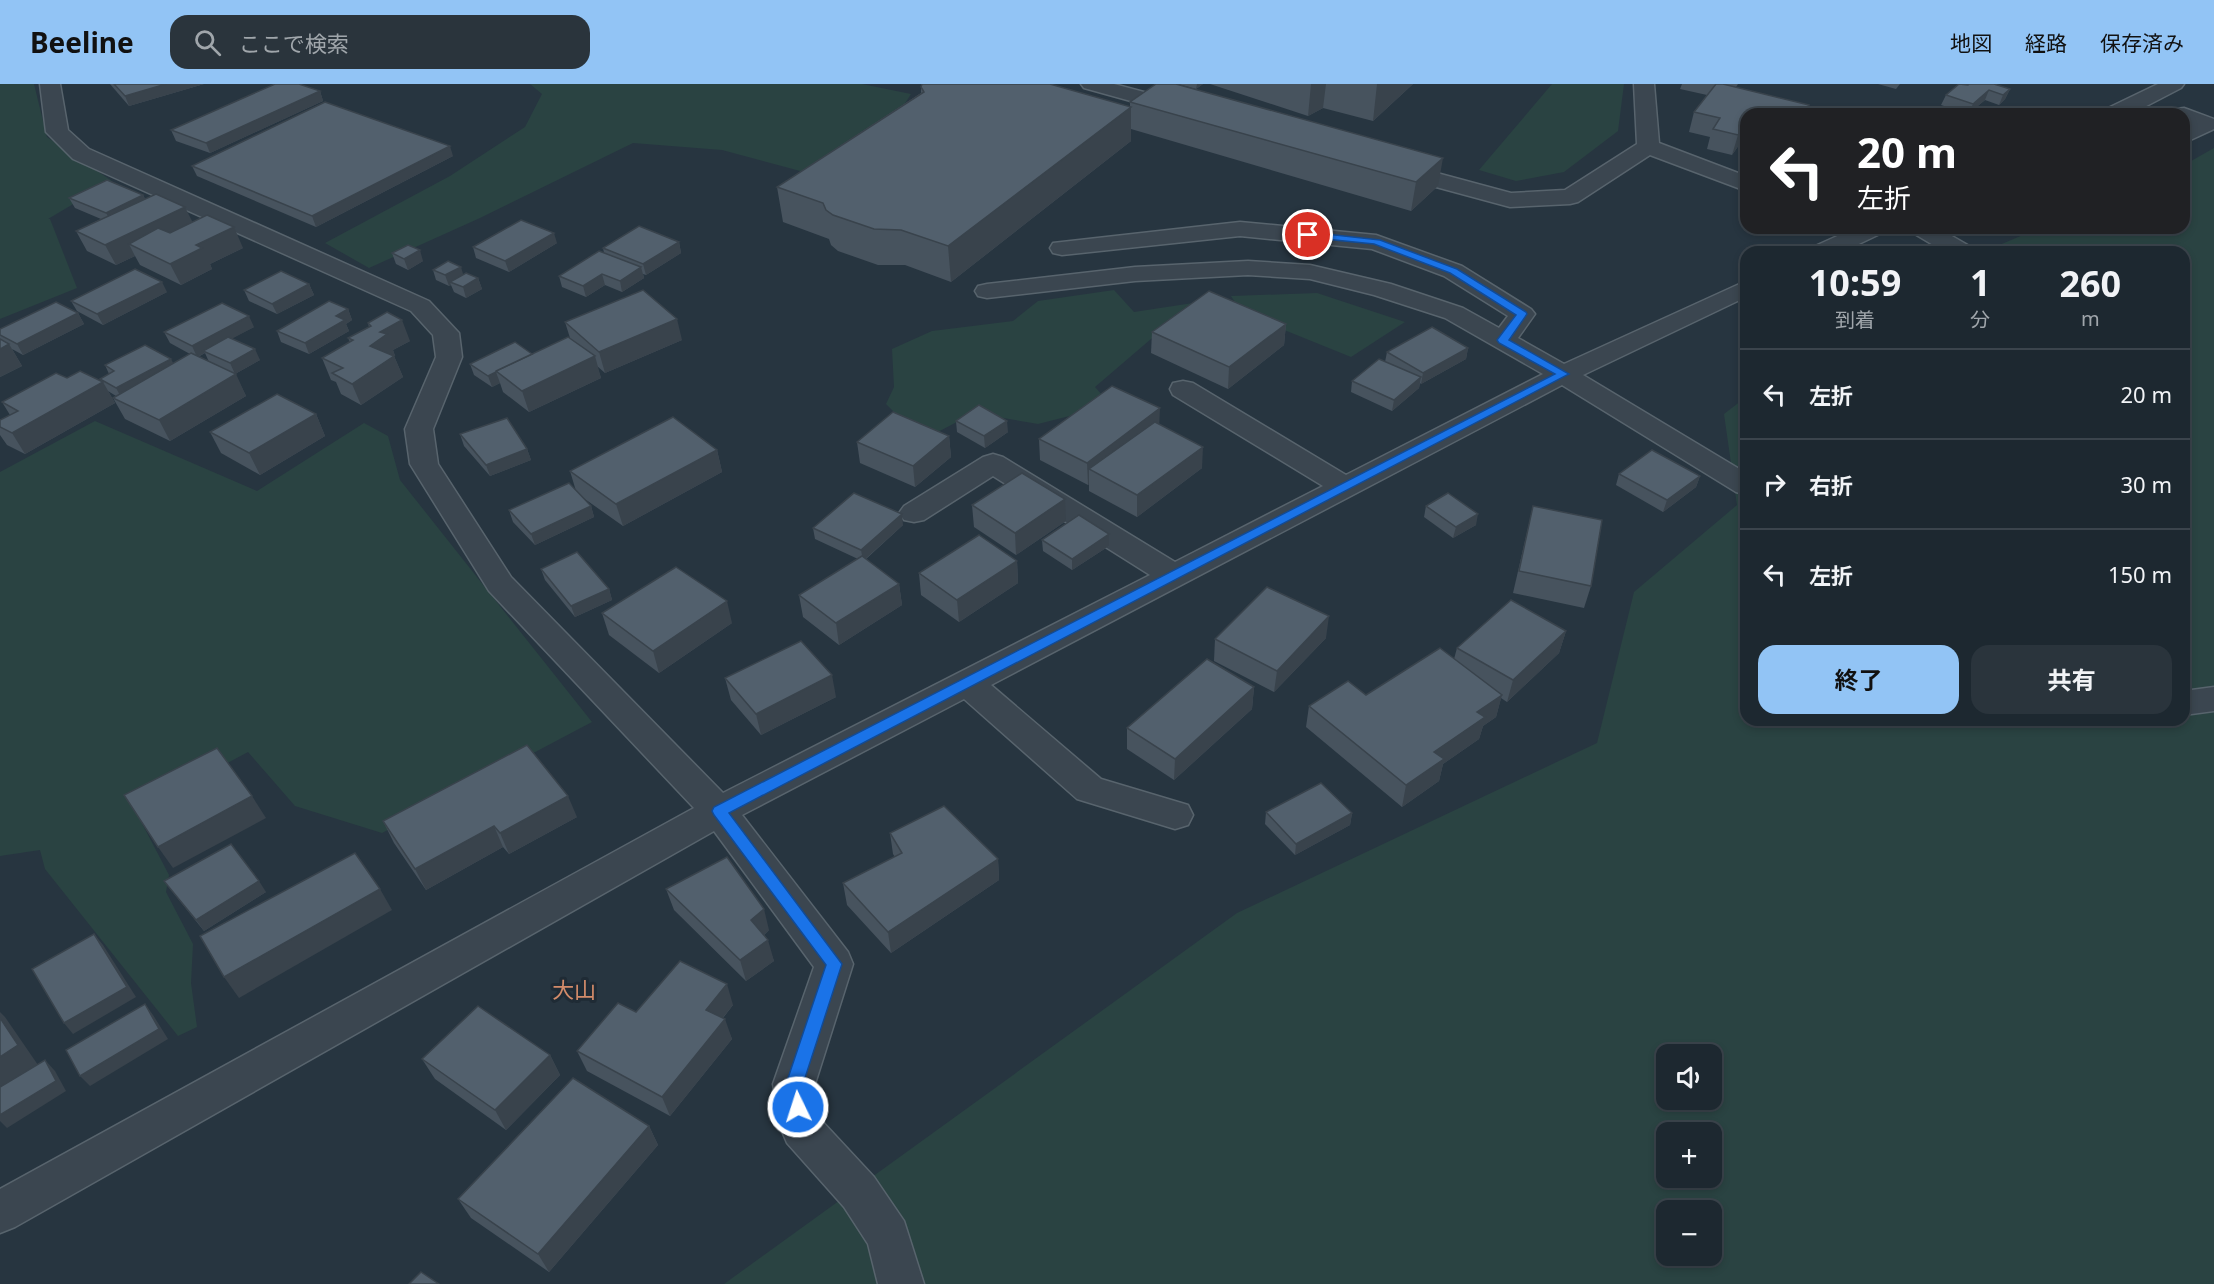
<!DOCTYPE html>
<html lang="ja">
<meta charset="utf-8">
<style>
body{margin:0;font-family:"Noto Sans","Noto Sans JP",sans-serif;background:#2a343c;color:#f1f3f6;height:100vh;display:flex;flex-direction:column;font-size:22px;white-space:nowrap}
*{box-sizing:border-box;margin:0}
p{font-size:20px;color:#a0a6ab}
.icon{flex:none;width:33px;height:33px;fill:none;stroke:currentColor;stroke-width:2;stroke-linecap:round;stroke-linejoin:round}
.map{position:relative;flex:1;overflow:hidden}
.side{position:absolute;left:1740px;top:162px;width:450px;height:480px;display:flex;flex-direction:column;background:#1d2830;border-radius:18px;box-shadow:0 3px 9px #0003,0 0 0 2px #3b444c}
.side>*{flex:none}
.guide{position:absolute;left:1740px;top:24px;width:450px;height:126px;border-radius:18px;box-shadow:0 3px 9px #0003,0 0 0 2px #3b444c;background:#202124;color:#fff;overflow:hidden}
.fabs{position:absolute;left:1656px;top:960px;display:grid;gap:12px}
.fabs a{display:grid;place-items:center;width:66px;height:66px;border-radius:12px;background:#1d2830;box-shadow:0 3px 9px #0003,0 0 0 2px #3b444c;font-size:30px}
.pin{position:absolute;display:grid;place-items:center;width:51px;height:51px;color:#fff;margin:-26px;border:3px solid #fff;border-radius:50%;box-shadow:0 2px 6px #0007}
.me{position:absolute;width:66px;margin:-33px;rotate:356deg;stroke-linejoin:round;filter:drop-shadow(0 0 4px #0008)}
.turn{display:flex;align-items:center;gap:21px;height:126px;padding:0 18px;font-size:27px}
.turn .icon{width:78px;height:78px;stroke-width:2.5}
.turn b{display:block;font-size:42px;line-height:51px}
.eta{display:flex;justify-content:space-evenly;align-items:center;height:102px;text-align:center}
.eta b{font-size:36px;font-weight:700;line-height:42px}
.primary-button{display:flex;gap:12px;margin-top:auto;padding:12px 18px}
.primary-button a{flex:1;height:69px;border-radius:18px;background:#92c4f5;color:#111;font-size:24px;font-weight:700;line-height:69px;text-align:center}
.primary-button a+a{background:#2a343c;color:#f1f3f6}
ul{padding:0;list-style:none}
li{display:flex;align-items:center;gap:18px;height:90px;padding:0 18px;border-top:2px solid #3b444c}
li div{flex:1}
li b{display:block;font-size:22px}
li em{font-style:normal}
header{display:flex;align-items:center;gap:36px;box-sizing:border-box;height:84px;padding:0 30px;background:#92c4f5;color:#111}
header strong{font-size:28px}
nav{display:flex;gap:33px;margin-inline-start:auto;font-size:21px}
.search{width:420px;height:54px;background:#2a343c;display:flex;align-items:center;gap:15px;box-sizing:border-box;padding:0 21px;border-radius:18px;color:#a0a6ab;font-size:22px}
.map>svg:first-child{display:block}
.green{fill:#2a4342;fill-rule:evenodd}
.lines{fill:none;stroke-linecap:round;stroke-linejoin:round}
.minor-casing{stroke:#58646d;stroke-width:3}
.minor{fill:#3b4650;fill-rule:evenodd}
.wall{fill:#47535e;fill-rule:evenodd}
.shaded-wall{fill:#39434c}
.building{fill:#52606d;stroke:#39434c;stroke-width:1.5}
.route{fill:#1a73e8;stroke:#114b97;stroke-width:1.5}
.labels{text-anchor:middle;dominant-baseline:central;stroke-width:6;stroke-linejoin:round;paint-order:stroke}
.neighbourhood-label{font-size:22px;fill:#d28b6a;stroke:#1f2b35}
</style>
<header>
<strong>Beeline</strong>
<div class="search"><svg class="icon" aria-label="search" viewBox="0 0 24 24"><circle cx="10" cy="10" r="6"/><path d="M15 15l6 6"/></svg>ここで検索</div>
<nav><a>地図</a><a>経路</a><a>保存済み</a></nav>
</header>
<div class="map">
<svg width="2214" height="1200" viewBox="0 0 2214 1200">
<rect width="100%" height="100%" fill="#273540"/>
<!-- green -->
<g class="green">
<polygon points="0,0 34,0 47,53 112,97 48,135 50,135 77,204 0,235"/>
<polygon points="530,0 862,0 911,10 897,32 815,91 722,66 633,59 480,134 369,184 325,159 450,92 525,43 542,10"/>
<polygon points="1552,0 1624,0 1618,47 1564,88 1516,97 1479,86"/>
<path d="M2214,64V1200H724L1237,829L1597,659L1634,508L1737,421L1724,330L1746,313V636H2184V168H1983L2039,144H2184V81ZM1666,970H1712V1016H1666ZM1666,1048H1712V1094H1666ZM1666,1126H1712V1172H1666Z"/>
<polygon points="1114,206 1134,228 1193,219 1095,303 1103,312 1101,324 1038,340 974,329 934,350 907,341 886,320 894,303 892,265 932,247 1013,237 1038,217"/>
<polygon points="1317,209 1405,238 1351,273 1242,229 1231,212"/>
<polygon points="95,337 257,407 364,339 388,352 400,396 592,638 382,749 295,722 248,668 136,728 169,791 166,808 193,860 191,899 197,943 178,952 45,785 40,766 0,772 0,388"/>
</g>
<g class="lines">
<!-- minor casing -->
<g class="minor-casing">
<g id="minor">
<polygon points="40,0 60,0 68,46 89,65 429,217 459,249 462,273 433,345 438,380 511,493 723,709 1150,491 993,392 924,436 914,438 904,436 899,429 904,422 983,373 993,370 1003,373 1175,478 1323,402 1173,311 1170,305 1173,299 1183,297 1193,299 1346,391 1543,290 1445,234 1374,211 1310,195 1248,191 1135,197 987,214 978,212 975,207 978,202 987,200 1135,183 1248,177 1310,181 1391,200 1463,224 1499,244 1508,232 1444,192 1372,165 1240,152 1062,171 1053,169 1050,164 1053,159 1240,138 1376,151 1462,182 1531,225 1535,230 1518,254 1564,280 1746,197 1746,213 1583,291 1746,389 1746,411 1736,408 1562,301 991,601 1101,695 1188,721 1193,731 1188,741 1175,745 1077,715 964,615 742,731 848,868 853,880 815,1000 821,1036 874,1093 904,1137 924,1200 878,1200 868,1160 844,1123 787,1059 781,1045 773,1000 814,883 714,747 15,1143 0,1149 0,1105 694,724 489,507 410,380 405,345 436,273 433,251 411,227 73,75 46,48"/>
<polygon points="1081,0 1114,0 1189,20 1192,25 1189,30 1181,31 1084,4"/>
<polygon points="1634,0 1654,0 1659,59 1746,92 1746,107 1650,71 1578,118 1570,120 1510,123 1388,90 1385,85 1388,80 1396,78 1511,109 1565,106 1637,60"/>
<polygon points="2158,0 2184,0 2181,4 2131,30 2103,30 2106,25"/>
<polygon points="2184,24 2214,35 2214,45 2184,59 2184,44 2190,40 2184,38 2184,30 2173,30 2176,25"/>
<polygon points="1855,144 1886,144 1882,149 1842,168 1810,168 1813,163"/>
<polygon points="1909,144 1938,144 1971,163 1974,168 1945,168 1913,149"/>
<polygon points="2214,603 2214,627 2184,631 2184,607"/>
</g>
</g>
<!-- minor -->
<use href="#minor" class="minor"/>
</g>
<!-- wall -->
<g class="wall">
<polygon points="110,0 204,0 129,22"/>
<polygon points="1178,0 1203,0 1196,5"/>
<polygon points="1210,0 1413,0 1373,37 1323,24 1308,32"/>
<polygon points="1682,0 1738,0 1736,3 1746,30 1746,62 1739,61 1732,71 1707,65 1710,53 1689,48 1694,28 1707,11 1680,5"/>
<polygon points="1878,0 1900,0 1896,5"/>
<polygon points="1969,0 1997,0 1996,1 2010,5 2005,15 1999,21 1985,16 1968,30 1941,21 1946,11"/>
<polygon points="921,3 1130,23 1130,18 1438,102 1411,127 1131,45 1131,57 951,198 905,181 878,181 838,167 831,161 829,155 783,138 777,103 921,9"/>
<polygon points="320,7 323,17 210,69 176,57 171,46"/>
<polygon points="453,72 316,143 197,92 192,82"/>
<polygon points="143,111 145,115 243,164 210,180 212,185 181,201 140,181 135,172 116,181 87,167 76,147 101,135 75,124 69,114"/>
<polygon points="679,158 681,169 646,191 643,190 644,194 622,208 605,201 586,213 562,203 559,192 604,169 603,164"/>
<polygon points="557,159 509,188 476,174 473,163"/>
<polygon points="392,169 423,177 408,186 396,180"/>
<polygon points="433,186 463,190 478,194 482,205 466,214 454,208 451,201 449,202 436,196"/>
<polygon points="309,200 314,211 277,230 249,217 244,206"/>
<polygon points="167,208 103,241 77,227 71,217"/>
<polygon points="348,225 352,236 346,240 349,247 309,270 281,258 277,247"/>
<polygon points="78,229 84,240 23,271 12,265 22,282 0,293 0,245"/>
<polygon points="565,238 682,256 605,289 597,282 601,294 529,328 503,308 500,299 492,303 474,291 470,280 532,270 570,254"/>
<polygon points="368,239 410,257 393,266 395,272 394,272 403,293 361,321 341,310 336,298 331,296 322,274 350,258 348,254 369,243"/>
<polygon points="1286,240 1284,261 1228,305 1151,269 1152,248"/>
<path d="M254,243L232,254L260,276L235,290L246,312L170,357L125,335L113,314L116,312L108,307L115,319L25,370L7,361L0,351V336L10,331L2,318L67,294L101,297L100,295L109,290L105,281L174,279L190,270L170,259L164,248ZM205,269L209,278L198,273Z"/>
<polygon points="1468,264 1466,275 1421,300 1420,299 1419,304 1392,327 1351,308 1352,297 1385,278 1387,268"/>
<polygon points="316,330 325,352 260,391 221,369 210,348"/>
<polygon points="956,337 1008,348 985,364 957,348"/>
<polygon points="1159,340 1202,384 1137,433 1089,407 1089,400 1088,401 1040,376 1039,355"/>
<polygon points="460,350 527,365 531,376 490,392 464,362"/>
<polygon points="949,352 951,373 915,403 860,379 857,358"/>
<polygon points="717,366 722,388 623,442 582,413 591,422 594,433 535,461 513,438 509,426 576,407 570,387"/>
<polygon points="1619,390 1700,392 1696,403 1663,428 1616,401"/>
<polygon points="972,421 1066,437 1016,471 974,443"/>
<polygon points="1426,422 1476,441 1453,454 1424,433"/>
<polygon points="1533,422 1591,502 1584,524 1513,509"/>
<polygon points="903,441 866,475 899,500 902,521 839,561 803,533 799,511 858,475 815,455 813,444"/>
<polygon points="1109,450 1109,462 1072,486 1043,467 1042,456"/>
<polygon points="1017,477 1018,499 959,538 921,511 919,489"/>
<polygon points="541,485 609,505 612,516 575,533 545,496"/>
<polygon points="602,529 732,539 659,589 609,551"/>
<polygon points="1566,547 1559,569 1507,618 1501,614 1496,633 1483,642 1479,655 1443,680 1439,697 1402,723 1306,643 1309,622 1366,611 1454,575 1457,564"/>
<polygon points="1326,554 1274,608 1214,577 1215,555"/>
<polygon points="725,594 836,613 761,651 731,616"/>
<polygon points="1254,603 1252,625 1174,696 1127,665 1127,644"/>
<polygon points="1266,728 1352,729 1350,741 1295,771 1265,740"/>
<polygon points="577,733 509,770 503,763 426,806 394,759 383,737"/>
<polygon points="890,749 998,775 999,796 891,869 847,821 843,799 895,773 893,770"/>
<polygon points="164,797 266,808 204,847"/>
<polygon points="666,805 769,846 764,851 774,877 746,897 674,826"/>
<polygon points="733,921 723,934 732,955 670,1032 587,987 577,967 636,928"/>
<polygon points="550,971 560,991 506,1046 435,995 422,975"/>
<polygon points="649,1042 658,1061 549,1188 471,1134 458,1115"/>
</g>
<!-- shaded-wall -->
<g class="shaded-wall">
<polygon points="166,0 204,0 129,22 125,12"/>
<polygon points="1197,0 1203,0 1196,5"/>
<polygon points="1311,0 1326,0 1323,24 1308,32"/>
<polygon points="1377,0 1413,0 1373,37"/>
<polygon points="2010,5 2005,15 1999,21 2003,11"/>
<polygon points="1989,6 1985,16 1968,30 1973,20"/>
<polygon points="320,7 323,17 210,69 206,59"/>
<polygon points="1131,23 1131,57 951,198 948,162"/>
<polygon points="1745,41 1739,61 1732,71 1738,51"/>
<polygon points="450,62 453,72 316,143 312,132"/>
<polygon points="1443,74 1438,102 1411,127 1416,98"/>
<polygon points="143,111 148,121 112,139 106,129"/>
<polygon points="185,123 195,143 129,160 135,172 116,181 105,161"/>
<polygon points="234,143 243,164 210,180 212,185 181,201 170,180 196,161"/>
<polygon points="554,149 557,159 509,188 505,177"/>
<polygon points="679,158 681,169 646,191 643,180"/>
<polygon points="420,166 423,177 408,186 404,175"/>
<polygon points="461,183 464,193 450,198 451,201 449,202 445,191"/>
<polygon points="641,183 644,194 622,208 620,197"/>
<polygon points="602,190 605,201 586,213 583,202"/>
<polygon points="478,194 482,205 466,214 463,203"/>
<polygon points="162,198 167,208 103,241 97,230"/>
<polygon points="309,200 314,211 277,230 272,220"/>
<polygon points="348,225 352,236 346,240 349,247 309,270 305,259 336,232"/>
<polygon points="78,229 84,240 23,271 17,260"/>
<polygon points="249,232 254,243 207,268 203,267 205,269 197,273 192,262"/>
<polygon points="677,235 682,256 605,289 599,268"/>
<polygon points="402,236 410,257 393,266 395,272 394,272 403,293 361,321 352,300 370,262 380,248"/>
<polygon points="1286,240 1284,261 1228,305 1229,283"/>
<polygon points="9,260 22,282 0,293 0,265"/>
<polygon points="1468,264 1466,275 1421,300 1423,289"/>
<polygon points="255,265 260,276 235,290 230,279"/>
<polygon points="595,272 601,294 529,328 522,307"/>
<polygon points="171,275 177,286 122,315 116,304"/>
<polygon points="496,288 500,299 492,303 488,292"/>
<polygon points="236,290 246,312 170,357 159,336"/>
<polygon points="1421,293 1419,304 1392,327 1394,316"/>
<polygon points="103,298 115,319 25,370 12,349"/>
<polygon points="1160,324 1159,346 1089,385 1089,400 1088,401 1087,379"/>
<polygon points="316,330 325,352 260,391 249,369"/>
<polygon points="1007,337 1008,348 985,364 984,352"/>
<polygon points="949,352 951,373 915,403 913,382"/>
<polygon points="1203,363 1202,384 1137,433 1137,411"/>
<polygon points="527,365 531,376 490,392 486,381"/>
<polygon points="717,366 722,388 623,442 616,420"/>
<polygon points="1700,392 1696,403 1663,428 1667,416"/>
<polygon points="1065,415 1066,437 1016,471 1015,449"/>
<polygon points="591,422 594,433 535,461 531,450"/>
<polygon points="902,430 903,441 863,477 861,466"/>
<polygon points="1478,430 1476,441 1453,454 1456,443"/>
<polygon points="1109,450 1109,462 1072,486 1072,475"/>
<polygon points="1017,477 1018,499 959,538 957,516"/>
<polygon points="899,500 902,521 839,561 836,539"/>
<polygon points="609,505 612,516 575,533 571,522"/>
<polygon points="727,517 732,539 659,589 653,567"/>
<polygon points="1329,532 1326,554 1274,608 1277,587"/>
<polygon points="1566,547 1559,569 1507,618 1513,596"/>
<polygon points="832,591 836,613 761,651 756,630"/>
<polygon points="1254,603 1252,625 1174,696 1175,675"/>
<polygon points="1502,611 1496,633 1483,642 1479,655 1443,680 1439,697 1402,723 1406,701 1434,668 1477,628"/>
<polygon points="252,712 266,734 173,784 158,763"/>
<polygon points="568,712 577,733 509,770 500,749"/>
<polygon points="1352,729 1350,741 1295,771 1296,760"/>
<polygon points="494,742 503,763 426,806 415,785"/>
<polygon points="998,775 999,796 891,869 888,848"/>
<polygon points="259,797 266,808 204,847 196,836"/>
<polygon points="380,805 392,826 239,914 224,893"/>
<polygon points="764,825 769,846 757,857 751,836"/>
<polygon points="94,850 103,861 136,913 73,950 64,939"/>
<polygon points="768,856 774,877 746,897 740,876"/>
<polygon points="727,900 733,921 713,946 706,926"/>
<polygon points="145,920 153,931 168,955 90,1002 80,992"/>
<polygon points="0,928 5,933 38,981 0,1005"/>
<polygon points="725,935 732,955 670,1032 662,1013"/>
<polygon points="550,971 560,991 506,1046 495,1026"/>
<polygon points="45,976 55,987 66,1007 7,1044 0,1037 0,1031"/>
<polygon points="649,1042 658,1061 549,1188 538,1170"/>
</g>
<!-- building -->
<g class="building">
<polygon points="114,0 166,0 125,12"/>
<polygon points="275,0 299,0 320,7 206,59 171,46"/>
<polygon points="922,0 1050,0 1131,23 948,162 901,146 874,145 833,131 826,126 823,119 777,103 924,8 921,3"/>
<polygon points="1156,0 1176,0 1443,74 1416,98 1130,18"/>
<polygon points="1716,0 1723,0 1809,21 1803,30 1746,30 1746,41 1745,41 1738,51 1713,45 1720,34 1694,28"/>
<polygon points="1959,0 1968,1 1969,0 1994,0 2010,5 2003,11 1989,6 1973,20 1946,11"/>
<polygon points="325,18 450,62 312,132 192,82"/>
<polygon points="107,96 143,111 106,129 69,114"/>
<polygon points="156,110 185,123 105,161 76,147"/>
<polygon points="207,131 234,143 196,161 202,164 170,180 129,160 158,144 170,149"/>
<polygon points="521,136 554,149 505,177 473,163"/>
<polygon points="639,142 679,158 643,180 603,164"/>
<polygon points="408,161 420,166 404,175 392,169"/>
<polygon points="599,167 641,183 620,197 602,190 583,202 559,192"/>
<polygon points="448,177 461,183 445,191 433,186"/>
<polygon points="135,185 162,198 97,230 71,217"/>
<polygon points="281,187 309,200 272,220 244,206"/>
<polygon points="466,189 478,194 463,203 450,198"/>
<polygon points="643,206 677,235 599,268 565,238"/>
<polygon points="1209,207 1286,240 1229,283 1152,248"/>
<polygon points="329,217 348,225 336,232 345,236 305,259 277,247"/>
<polygon points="56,218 78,229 17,260 0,251 0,245"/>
<polygon points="222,219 249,232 192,262 164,248"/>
<polygon points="387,228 402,236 380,248 387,250 370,262 394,272 352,300 332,289 343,284 322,274 353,256 348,254 371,242 368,239"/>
<polygon points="1432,243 1468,264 1423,289 1387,268"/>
<polygon points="228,253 255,265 230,279 203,267"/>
<polygon points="568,253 595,272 522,307 496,287"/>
<polygon points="0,255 9,260 0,265"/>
<polygon points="515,258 532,270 496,287 496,288 488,292 470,280"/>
<polygon points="145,261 171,275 116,304 100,295 114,287 105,281"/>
<polygon points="191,269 236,290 159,336 113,314"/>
<polygon points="1379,275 1421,293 1394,316 1352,297"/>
<polygon points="80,287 103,298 12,349 0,343 0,336 18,327 2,318 56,289 67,294"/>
<polygon points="1112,302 1160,324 1087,379 1039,355"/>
<polygon points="277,310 316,330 249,369 210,348"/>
<polygon points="979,321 1007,337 984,352 956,337"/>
<polygon points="893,328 949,352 913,382 857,358"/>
<polygon points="673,333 717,366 616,420 570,387"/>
<polygon points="507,334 527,365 486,381 460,350"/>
<polygon points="1155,338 1203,363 1137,411 1089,385"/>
<polygon points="1652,366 1700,392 1667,416 1619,390"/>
<polygon points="1022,389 1065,415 1015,449 972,421"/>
<polygon points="569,399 591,422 531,450 509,426"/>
<polygon points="854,409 902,430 861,466 813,444"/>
<polygon points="1448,409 1478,430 1456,443 1426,422"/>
<polygon points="1533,422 1602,436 1591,502 1519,487"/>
<polygon points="1079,431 1109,450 1072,475 1042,456"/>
<polygon points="979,451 1017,477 957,516 919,489"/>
<polygon points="577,468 609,505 571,522 541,485"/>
<polygon points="862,472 899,500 836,539 799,511"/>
<polygon points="676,483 727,517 653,567 602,529"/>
<polygon points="1267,503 1329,532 1277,587 1215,555"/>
<polygon points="1511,516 1566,547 1513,596 1457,564"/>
<polygon points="801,557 832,591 756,630 725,594"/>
<polygon points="1440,564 1502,611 1477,628 1485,633 1434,668 1444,675 1406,701 1309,622 1348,597 1366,611"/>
<polygon points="1207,575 1254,603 1175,675 1127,644"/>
<polygon points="527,661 568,712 500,749 494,742 415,785 383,737"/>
<polygon points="217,664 252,712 158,763 124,711"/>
<polygon points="1321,699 1352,729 1296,760 1266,728"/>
<polygon points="944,722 998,775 888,848 843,799 902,769 890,749"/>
<polygon points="231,760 259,797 196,836 164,797"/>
<polygon points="355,769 380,805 224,893 200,852"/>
<polygon points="727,773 764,825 751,836 768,856 740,876 666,805"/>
<polygon points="94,850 127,903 64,939 32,885"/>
<polygon points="680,877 727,900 706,926 725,935 662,1013 577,967 618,919 636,928"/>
<polygon points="145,920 159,945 80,992 66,966"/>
<polygon points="478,922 550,971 495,1026 422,975"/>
<polygon points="0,934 18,961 0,973"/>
<polygon points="45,976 56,997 0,1031 0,1003"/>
<polygon points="573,994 649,1042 538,1170 458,1115"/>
<polygon points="421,1188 439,1200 409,1200"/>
</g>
<!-- route -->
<polygon class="route" points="1308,148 1380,156 1457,185 1526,228 1527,230 1509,256 1569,290 729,729 842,880 803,1000 807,1023 804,1028 798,1030 792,1028 786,1000 826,881 714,731 712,727 714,723 1555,290 1499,259 1497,256 1516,231 1450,189 1374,160 1305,153 1305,149"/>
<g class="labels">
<!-- neighbourhood labels -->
<g class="neighbourhood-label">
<text x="574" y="905">大山</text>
</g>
</g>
</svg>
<div class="fabs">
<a><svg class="icon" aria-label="sound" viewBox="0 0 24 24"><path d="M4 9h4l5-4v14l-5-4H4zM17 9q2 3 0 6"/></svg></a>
<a>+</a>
<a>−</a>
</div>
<div class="pin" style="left:1308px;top:151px;background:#d93025"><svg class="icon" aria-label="arrive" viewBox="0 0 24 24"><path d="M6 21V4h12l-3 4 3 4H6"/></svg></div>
<svg class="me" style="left:798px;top:1023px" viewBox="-20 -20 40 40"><circle r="17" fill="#1a73e8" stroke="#fff" stroke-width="3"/><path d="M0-11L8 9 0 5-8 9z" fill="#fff"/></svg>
<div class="guide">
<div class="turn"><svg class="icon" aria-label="left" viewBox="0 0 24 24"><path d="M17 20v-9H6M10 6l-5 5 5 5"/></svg><div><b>20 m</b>左折</div></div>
</div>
<section class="side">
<div class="eta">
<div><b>10:59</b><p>到着</p></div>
<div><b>1</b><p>分</p></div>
<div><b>260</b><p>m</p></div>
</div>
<ul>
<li><svg class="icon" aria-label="left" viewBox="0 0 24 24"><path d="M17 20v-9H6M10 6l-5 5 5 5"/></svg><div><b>左折</b></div><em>20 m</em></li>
<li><svg class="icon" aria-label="right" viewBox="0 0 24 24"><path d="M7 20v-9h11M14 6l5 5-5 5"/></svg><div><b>右折</b></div><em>30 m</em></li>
<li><svg class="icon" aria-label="left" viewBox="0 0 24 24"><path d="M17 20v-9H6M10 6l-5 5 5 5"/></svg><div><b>左折</b></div><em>150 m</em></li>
</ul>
<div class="primary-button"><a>終了</a><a>共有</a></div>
</section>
</div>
